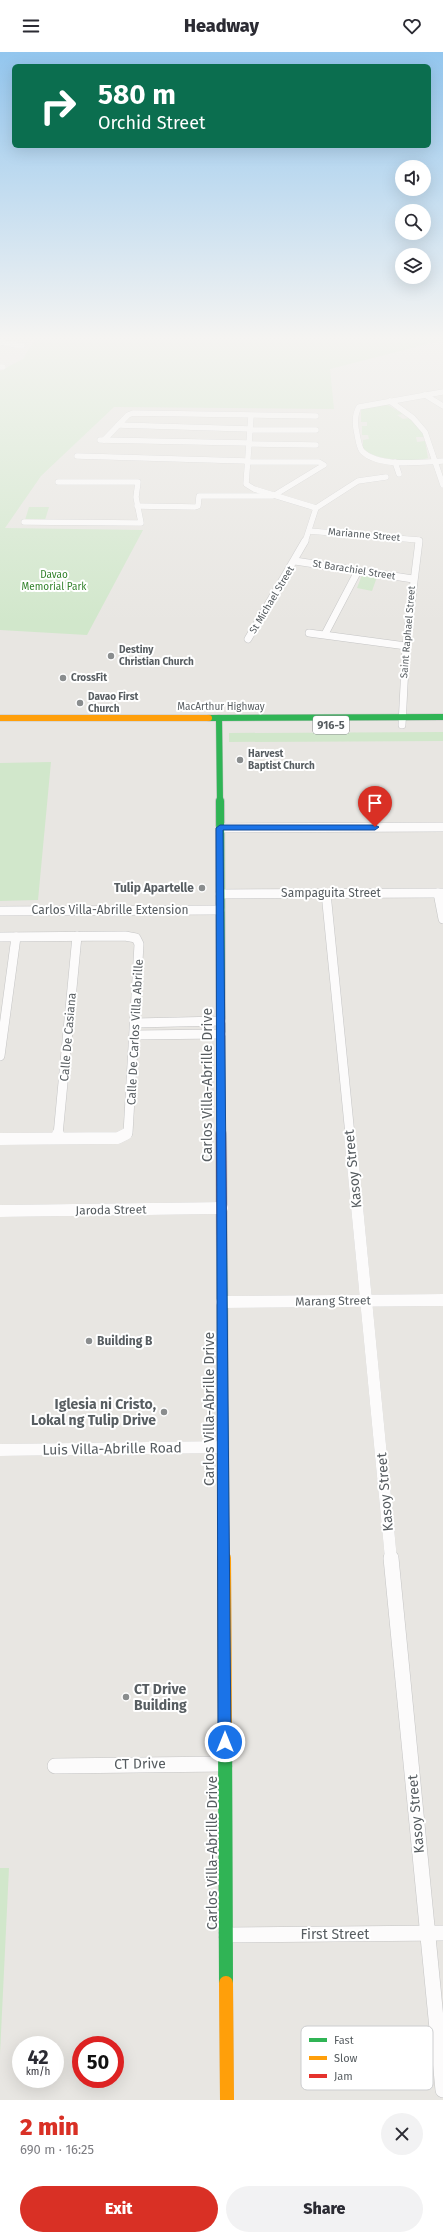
<!DOCTYPE html>
<meta charset="utf-8">
<style>
body{margin:0;font-family:"Fira Sans",sans-serif;background:#f2f2f3;color:#2b2b33;height:100vh;display:flex;flex-direction:column;font-size:15px;white-space:nowrap}
*{box-sizing:border-box;margin:0}
p{font-size:13px;color:#7c7c81}
.icon{flex:none;width:22px;height:22px;fill:none;stroke:currentColor;stroke-width:2;stroke-linecap:round;stroke-linejoin:round}
.map{position:relative;height:2048px;overflow:hidden}
.details{display:flex;flex-direction:column;background:#fff;flex:1}
.details>*{flex:none}
.banner{position:absolute;left:12px;top:12px;width:419px;height:84px;border-radius:6px;box-shadow:0 4px 16px #0002;background:#0b6e4f;color:#fff;overflow:hidden}
.tools{position:absolute;left:395px;top:108px;display:grid;gap:8px}
.tools a{display:grid;place-items:center;width:36px;height:36px;border-radius:50%;background:#fff;box-shadow:0 4px 16px #0002;font-size:20px}
.speed{position:absolute;left:12px;top:1984px;display:flex;gap:8px;font-size:20px;font-weight:700;text-align:center}
.speed>*{display:grid;place-content:center;width:52px;height:52px;border-radius:50%;background:#fff;box-shadow:0 4px 16px #0002;line-height:1}
.speed small{font-size:10px;font-weight:400}
.speed .limit{border:6px solid #d22;background:#fff;color:#111}
.pin{position:absolute;display:grid;place-items:center;width:34px;height:34px;color:#fff;margin:-41px -17px;border-radius:50% 50% 50% 0;rotate:-45deg;box-shadow:0 0 4px #0007}
.pin .icon{rotate:45deg}
.me{position:absolute;width:44px;margin:-22px;rotate:0deg;stroke-linejoin:round;filter:drop-shadow(0 0 3px #0008)}
.turn{display:flex;align-items:center;gap:14px;height:84px;padding:0 20px;font-size:18px}
.turn .icon{width:52px;height:52px;stroke-width:2.5}
.turn b{display:block;font-size:28px;line-height:34px}
.round{display:grid;place-items:center;flex:none;width:42px;height:42px;border-radius:21px;background:#f2f2f3}
.overview{display:flex;align-items:center;justify-content:space-between;height:68px;padding:0 20px}
h1{font-size:24px;font-weight:800;line-height:30px;color:#d93025}
.cta{display:flex;gap:8px;margin-top:auto;padding:8px 20px}
.cta a{flex:1;height:46px;border-radius:24px;background:#d93025;color:#fff;font-size:16px;font-weight:800;line-height:46px;text-align:center}
.cta a+a{background:#f2f2f3;color:#2b2b33}
header{display:flex;justify-content:space-between;align-items:center;height:52px;padding:0 20px;background:#fff;font-size:18px;font-weight:800}
.map>svg:first-child{display:block}
.green{fill:#d1e7cb}
.lines{fill:none;stroke-linecap:round;stroke-linejoin:round}
.street-far4-casing{stroke:#c5c5c5;stroke-width:6}
.street-far3-casing{stroke:#c5c5c5;stroke-width:8}
.street-far2-casing{stroke:#c5c5c5;stroke-width:10}
.street-far1-casing{stroke:#c5c5c5;stroke-width:12}
.street-casing{stroke:#c5c5c5;stroke-width:16}
.fast-far3-casing{stroke:#c4c5c4;stroke-width:7}
.fast-far2-casing{stroke:#c4c5c4;stroke-width:10}
.fast-far1-casing{stroke:#c4c5c4;stroke-width:12}
.fast-casing{stroke:#c4c5c4;stroke-width:14}
.slow-far2-casing{stroke:#c4c5c4;stroke-width:7}
.slow-far1-casing{stroke:#c4c5c4;stroke-width:12}
.slow-casing{stroke:#c4c5c4;stroke-width:14}
.jam-far1-casing{stroke:#c4c5c4;stroke-width:10}
.jam-casing{stroke:#c4c5c4;stroke-width:12}
.street-far4{stroke:#fcfbfb;stroke-width:5.5}
.street-far3{stroke:#fcfbfb;stroke-width:7}
.street-far2{stroke:#fcfbfb;stroke-width:9}
.street-far1{stroke:#fcfbfb;stroke-width:12}
.street{stroke:#fcfbfb;stroke-width:15}
.fast-far3{stroke:#30b455;stroke-width:6}
.fast-far2{stroke:#30b455;stroke-width:8}
.fast-far1{stroke:#30b455;stroke-width:10}
.fast{stroke:#30b455;stroke-width:14}
.slow-far2{stroke:#ff9f0a;stroke-width:6}
.slow-far1{stroke:#ff9f0a;stroke-width:10}
.slow{stroke:#ff9f0a;stroke-width:14}
.jam-far1{stroke:#e5322d;stroke-width:8}
.jam{stroke:#e5322d;stroke-width:10}
.route{fill:#1a73e8;stroke:#114b97}
.poi-dot{fill:#8a8d8e;stroke:#fff;stroke-width:1.5}
.labels{text-anchor:middle;dominant-baseline:central;stroke-width:4;stroke-linejoin:round;paint-order:stroke}
.far-street-label{font-size:10px;fill:#575d61;stroke:#fff}
.far-park-label{font-size:10px;fill:#34832d;stroke:#fff}
.far-poi-label{font-size:10px;font-weight:bold;fill:#575d61;stroke:#fff;text-anchor:start}
.shield{fill:#fff;stroke:#898e90;stroke-width:1}
.shield-label{font-size:11px;font-weight:bold;fill:#575d61}
.poi-label{font-size:12px;font-weight:bold;fill:#575d61;stroke:#fff;text-anchor:end}
.street-label{font-size:12px;fill:#575d61;stroke:#fff}
.near-street-label{font-size:14px;fill:#575d61;stroke:#fff}
.near-poi-label{font-size:14px;font-weight:bold;fill:#575d61;stroke:#fff;text-anchor:end}
.key{fill:#fff;stroke:#cdced0;stroke-width:1}
.key-label{font-size:11px;fill:#575d61}
</style>
<header><svg class="icon" aria-label="menu" viewBox="0 0 24 24"><path d="M4 6h16M4 12h16M4 18h16"/></svg>Headway<svg class="icon" aria-label="heart" viewBox="0 0 24 24"><path d="M12 20l-8-8c-3-5 5-10 8-4 3-6 11-1 8 4z"/></svg></header>
<div class="map">
<svg width="443" height="2048" viewBox="0 0 443 2048">
<rect width="100%" height="100%" fill="#e8e6e2"/>
<!-- green -->
<g class="green">
<polygon points="36,285 443,285 443,288 330,317 334,357 114,355 41,424 5,476 143,478 87,583 0,578 0,319 23,307"/>
<path d="M386,352L403,362L397,363L403,367L409,366L422,379L424,385H416L417,390L425,389L428,406C414,411 373,408 363,397V388L369,387L368,383H362V374H367V370H361V357Z"/>
<polygon points="29,455 49,455 45,468 25,468"/>
<polygon points="362,523 377,525 372,539 357,536"/>
<polygon points="443,680 443,689 229,690 229,681"/>
<polygon points="51,710 38,848 0,849 0,711"/>
<polygon points="0,1816 9,1816 0,2002"/>
</g>
<g class="lines">
<!-- street-far4 casing -->
<g class="street-far4-casing">
<g id="street-far4">
<polyline points="0,290 22,294"/>
<polyline points="0,315 3,315"/>
<path d="M443,340L359,355C354,363 355,373 357,382C358,387 359,395 362,399C378,416 422,410 443,409"/>
<polyline points="425,343 443,354"/>
<polyline points="390,349 413,366 425,380 443,433"/>
<polyline points="251,364 246,432 254,437 316,456"/>
<polyline points="118,373 250,377"/>
<polyline points="250,378 316,378"/>
<polyline points="100,388 249,391"/>
<polyline points="104,388 128,363 133,361 316,364"/>
<polyline points="249,392 316,393"/>
<polyline points="77,404 247,409"/>
<polyline points="395,410 399,422"/>
<polyline points="137,454 195,455 198,454 199,444 273,444 324,413 319,410 247,410"/>
<polyline points="24,470 141,471 136,445 138,430 58,430"/>
<polyline points="309,479 419,488 419,490"/>
<polyline points="305,490 316,456 358,429 386,425"/>
</g>
</g>
<!-- street-far3 casing -->
<g class="street-far3-casing">
<g id="street-far3">
<polyline points="295,509 413,527"/>
<polyline points="309,581 406,594"/>
<polyline points="325,582 358,519"/>
<polyline points="248,587 305,489"/>
<polyline points="402,673 406,594 419,489"/>
</g>
</g>
<!-- street-far2 casing -->
<g class="street-far2-casing">
<g id="street-far2">
<polyline points="220,776 443,775"/>
<polyline points="326,841 350,1083"/>
<polyline points="438,841 443,867"/>
<polyline points="220,842 443,841"/>
<polyline points="0,859 220,858"/>
<polyline points="0,885 125,884 136,886 139,892 128,1081 124,1083"/>
<polyline points="135,971 221,969"/>
<polyline points="135,983 221,982"/>
<polyline points="0,1004 16,885"/>
<polyline points="58,1083 77,884"/>
</g>
</g>
<!-- street-far1 casing -->
<g class="street-far1-casing">
<g id="street-far1">
<polyline points="350,1082 391,1507"/>
<polyline points="58,1086 58,1082"/>
<polyline points="0,1087 118,1086 126,1082"/>
<polyline points="0,1159 222,1156"/>
<polyline points="222,1250 443,1248"/>
<polyline points="0,1398 223,1395"/>
</g>
</g>
<!-- street casing -->
<g class="street-casing">
<g id="street">
<polyline points="391,1506 443,2038"/>
<polyline points="55,1714 225,1712"/>
<polyline points="226,1883 443,1881"/>
</g>
</g>
<!-- fast-far3 casing -->
<g class="fast-far3-casing">
<g id="fast-far3">
<polyline points="209,666 443,665"/>
<polyline points="219,666 220,750"/>
</g>
</g>
<!-- fast-far2 casing -->
<g class="fast-far2-casing">
<polyline id="fast-far2" points="220,749 221,967"/>
</g>
<!-- fast-far1 casing -->
<g class="fast-far1-casing">
<polyline id="fast-far1" points="222,1201 224,1500"/>
</g>
<!-- fast casing -->
<g class="fast-casing">
<polyline id="fast" points="225,1682 226,1931"/>
</g>
<!-- slow-far2 casing -->
<g class="slow-far2-casing">
<polyline id="slow-far2" points="0,666 209,666"/>
</g>
<!-- slow-far1 casing -->
<g class="slow-far1-casing">
<polyline id="slow-far1" points="224,1500 224,1507"/>
</g>
<!-- slow casing -->
<g class="slow-casing">
<g id="slow">
<polyline points="224,1506 225,1682"/>
<polyline points="226,1931 227,2048"/>
</g>
</g>
<!-- jam-far1 casing -->
<g class="jam-far1-casing">
<polyline id="jam-far1" points="221,967 221,1083"/>
</g>
<!-- jam casing -->
<g class="jam-casing">
<polyline id="jam" points="221,1082 222,1201"/>
</g>
<!-- street-far4 -->
<use href="#street-far4" class="street-far4"/>
<!-- street-far3 -->
<use href="#street-far3" class="street-far3"/>
<!-- street-far2 -->
<use href="#street-far2" class="street-far2"/>
<!-- street-far1 -->
<use href="#street-far1" class="street-far1"/>
<!-- street -->
<use href="#street" class="street"/>
<!-- fast-far3 -->
<use href="#fast-far3" class="fast-far3"/>
<!-- fast-far2 -->
<use href="#fast-far2" class="fast-far2"/>
<!-- fast-far1 -->
<use href="#fast-far1" class="fast-far1"/>
<!-- fast -->
<use href="#fast" class="fast"/>
<!-- slow-far2 -->
<use href="#slow-far2" class="slow-far2"/>
<!-- slow-far1 -->
<use href="#slow-far1" class="slow-far1"/>
<!-- slow -->
<use href="#slow" class="slow"/>
<!-- jam-far1 -->
<use href="#jam-far1" class="jam-far1"/>
<!-- jam -->
<use href="#jam" class="jam"/>
</g>
<!-- sky -->
<linearGradient id="sky" x2="0" y2="1"><stop stop-color="#93c6ee"/><stop offset="0.5" stop-color="#f5f4f2"/><stop offset="1" stop-color="#f5f4f2" stop-opacity="0"/></linearGradient>
<rect width="443" height="571" fill="url(#sky)"/>
<!-- route -->
<polygon class="route" points="220,773 375,773 379,775 375,778 223,778 231,1690 229,1694 225,1696 220,1694 218,1690 216,776"/>
<!-- markers -->
<g class="poi-dot">
<circle cx="111" cy="604" r="4"/>
<circle cx="63" cy="626" r="4"/>
<circle cx="80" cy="651" r="4"/>
<circle cx="240" cy="708" r="4"/>
<circle cx="202" cy="836" r="4"/>
<circle cx="89" cy="1289" r="4"/>
<circle cx="164" cy="1360" r="4"/>
<circle cx="126" cy="1645" r="4"/>
</g>
<g class="labels">
<!-- far-street labels -->
<g class="far-street-label">
<text transform="translate(364 483) rotate(5)">Marianne Street</text>
<text transform="translate(354 518) rotate(9)">St Barachiel Street</text>
<text transform="translate(272 548) rotate(-59)">St Michael Street</text>
<text transform="translate(408 580) rotate(-85)">Saint Raphael Street</text>
<text x="221" y="655">MacArthur Highway</text>
</g>
<!-- far-park labels -->
<g class="far-park-label">
<text x="54" y="523">Davao<tspan x="54" dy="12">Memorial Park</tspan></text>
</g>
<!-- far-poi labels -->
<g class="far-poi-label">
<text x="119" y="598">Destiny<tspan x="119" dy="12">Christian Church</tspan></text>
<text x="71" y="626">CrossFit</text>
<text x="88" y="645">Davao First<tspan x="88" dy="12">Church</tspan></text>
<text x="248" y="702">Harvest<tspan x="248" dy="12">Baptist Church</tspan></text>
</g>
<!-- shield labels -->
<rect class="shield" x="313" y="664" width="36" height="18" rx="3"/>
<g class="shield-label">
<text x="331" y="673">916-5</text>
</g>
<!-- poi labels -->
<g class="poi-label">
<text x="194" y="836">Tulip Apartelle</text>
<text x="97" y="1289" text-anchor="start">Building B</text>
</g>
<!-- street labels -->
<g class="street-label">
<text x="331" y="841">Sampaguita Street</text>
<text x="110" y="858">Carlos Villa-Abrille Extension</text>
<text transform="translate(135 980) rotate(-87)">Calle De Carlos Villa Abrille</text>
<text transform="translate(68 985) rotate(-85)">Calle De Casiana</text>
<text transform="translate(111 1158) rotate(-1)">Jaroda Street</text>
<text transform="translate(333 1249) rotate(-1)">Marang Street</text>
</g>
<!-- near-street labels -->
<g class="near-street-label">
<text transform="translate(207 1033) rotate(-90)">Carlos Villa-Abrille Drive</text>
<text transform="translate(353 1117) rotate(-96)">Kasoy Street</text>
<text transform="translate(209 1357) rotate(-90)">Carlos Villa-Abrille Drive</text>
<text transform="translate(112 1397) rotate(-1)">Luis Villa-Abrille Road</text>
<text transform="translate(385 1440) rotate(-95)">Kasoy Street</text>
<text transform="translate(140 1712) rotate(-1)">CT Drive</text>
<text transform="translate(416 1762) rotate(-95)">Kasoy Street</text>
<text transform="translate(212 1801) rotate(-90)">Carlos Villa-Abrille Drive</text>
<text x="335" y="1882">First Street</text>
</g>
<!-- near-poi labels -->
<g class="near-poi-label">
<text x="156" y="1352">Iglesia ni Cristo,<tspan x="156" dy="16">Lokal ng Tulip Drive</tspan></text>
<text x="134" y="1637" text-anchor="start">CT Drive<tspan x="134" dy="16">Building</tspan></text>
</g>
</g>
<!-- legend -->
<rect x="301" y="1974" width="132" height="64" rx="6" class="key"/>
<rect x="309" y="1986" width="18" height="4" fill="#30b455"/>
<rect x="309" y="2004" width="18" height="4" fill="#ff9f0a"/>
<rect x="309" y="2022" width="18" height="4" fill="#e5322d"/>
<g class="key-label">
<text x="334" y="1992">Fast</text>
<text x="334" y="2010">Slow</text>
<text x="334" y="2028">Jam</text>
</g>
</svg>
<div class="tools">
<a><svg class="icon" aria-label="sound" viewBox="0 0 24 24"><path d="M4 9h4l5-4v14l-5-4H4zM17 9q2 3 0 6"/></svg></a>
<a><svg class="icon" aria-label="search" viewBox="0 0 24 24"><circle cx="10" cy="10" r="6"/><path d="M15 15l6 6"/></svg></a>
<a><svg class="icon" aria-label="layers" viewBox="0 0 24 24"><path d="M12 4l9 5-9 5-9-5zM3 14l9 5 9-5"/></svg></a>
</div>
<div class="speed"><div>42<small>km/h</small></div><div class="limit">50</div></div>
<div class="pin" style="left:375px;top:775px;background:#d93025"><svg class="icon" aria-label="arrive" viewBox="0 0 24 24"><path d="M6 21V4h12l-3 4 3 4H6"/></svg></div>
<svg class="me" style="left:225px;top:1690px" viewBox="-20 -20 40 40"><circle r="17" fill="#1a73e8" stroke="#fff" stroke-width="3"/><path d="M0-11L8 9 0 5-8 9z" fill="#fff"/></svg>
<div class="banner">
<div class="turn"><svg class="icon" aria-label="right" viewBox="0 0 24 24"><path d="M7 20v-9h11M14 6l5 5-5 5"/></svg><div><b>580 m</b>Orchid Street</div></div>
</div>
</div>
<section class="details">
<div class="overview"><div><h1>2 min</h1><p>690 m · 16:25</p></div><a class="round"><svg class="icon" aria-label="close" viewBox="0 0 24 24"><path d="M6 6l12 12M18 6L6 18"/></svg></a></div>
<div class="cta"><a>Exit</a><a>Share</a></div>
</section>
